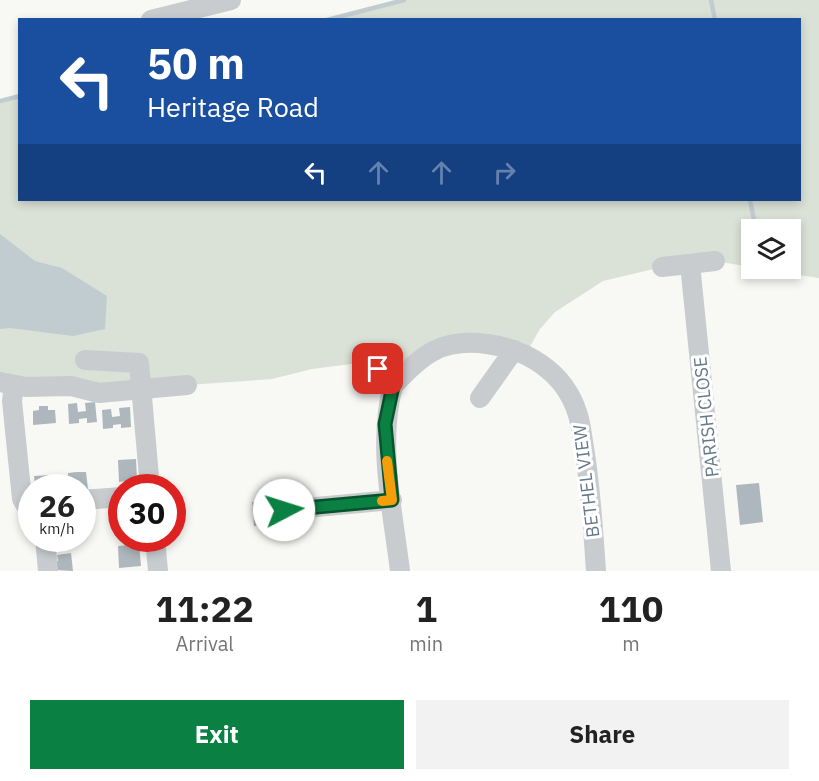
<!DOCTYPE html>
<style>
body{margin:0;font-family:"IBM Plex Sans",sans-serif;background:#f2f2f2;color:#222;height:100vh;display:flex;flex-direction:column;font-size:22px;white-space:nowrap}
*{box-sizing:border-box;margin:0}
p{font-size:20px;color:#767676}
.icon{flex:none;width:33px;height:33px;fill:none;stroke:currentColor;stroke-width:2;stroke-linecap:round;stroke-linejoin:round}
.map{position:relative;height:571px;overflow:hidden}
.details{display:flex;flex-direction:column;background:#fff;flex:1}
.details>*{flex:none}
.top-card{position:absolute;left:18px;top:18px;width:783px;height:183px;border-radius:0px;box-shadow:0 3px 9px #0003;background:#1a4fa0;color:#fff;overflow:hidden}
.controls{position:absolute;left:741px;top:219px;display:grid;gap:12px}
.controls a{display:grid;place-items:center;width:60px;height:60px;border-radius:0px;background:#fff;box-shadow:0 3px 9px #0003;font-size:30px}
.speed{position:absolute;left:18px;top:474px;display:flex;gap:12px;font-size:30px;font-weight:700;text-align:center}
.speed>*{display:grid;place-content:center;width:78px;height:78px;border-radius:50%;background:#fff;box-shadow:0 3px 9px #0003;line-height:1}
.speed small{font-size:15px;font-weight:400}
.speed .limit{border:9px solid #d22;background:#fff;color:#111}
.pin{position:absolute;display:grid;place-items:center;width:51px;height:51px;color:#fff;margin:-26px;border-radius:12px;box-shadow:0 3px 9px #0006}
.me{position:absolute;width:66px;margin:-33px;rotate:85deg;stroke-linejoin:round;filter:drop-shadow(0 0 4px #0008)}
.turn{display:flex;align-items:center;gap:21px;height:126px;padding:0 30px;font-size:27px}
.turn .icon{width:78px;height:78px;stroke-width:2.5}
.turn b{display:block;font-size:42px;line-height:51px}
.lanes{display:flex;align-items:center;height:57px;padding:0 30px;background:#0003;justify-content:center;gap:30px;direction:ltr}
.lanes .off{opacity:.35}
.eta{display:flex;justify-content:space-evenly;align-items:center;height:102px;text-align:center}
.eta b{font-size:36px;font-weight:700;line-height:42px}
.button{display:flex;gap:12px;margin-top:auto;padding:12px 30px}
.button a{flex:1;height:69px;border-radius:0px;background:#0b8043;color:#fff;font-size:24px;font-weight:700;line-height:69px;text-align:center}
.button a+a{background:#f2f2f2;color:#222}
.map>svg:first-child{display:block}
.green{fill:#dae1d6}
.water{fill:#c1ccd1}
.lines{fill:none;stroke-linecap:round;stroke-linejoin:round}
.stream{stroke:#c1ccd1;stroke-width:4.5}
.building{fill:#aeb7bd}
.minor{stroke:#c8cccf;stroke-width:20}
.route-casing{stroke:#07532c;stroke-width:15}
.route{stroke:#0b8043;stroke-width:10}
.slow{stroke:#f59e0b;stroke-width:10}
.labels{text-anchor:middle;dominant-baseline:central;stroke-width:6;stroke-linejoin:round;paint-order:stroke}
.street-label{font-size:18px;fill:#657989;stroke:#fff}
</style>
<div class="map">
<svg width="819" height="571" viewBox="0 0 819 571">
<rect width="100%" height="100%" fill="#f8f8f5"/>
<!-- green -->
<polygon class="green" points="404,0 819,0 819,278 759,269 790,268 790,230 752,230 751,267 715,261 662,267 603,281 555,312 540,329 525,355 460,342 393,386 378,369 359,363 312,369 272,379 187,385 0,382 0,101 19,96 20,200 800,200 800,20 327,19"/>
<!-- water -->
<polygon class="water" points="0,234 35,261 62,268 107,296 105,329 73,336 10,328 0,329"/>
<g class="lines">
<!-- stream -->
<g class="stream">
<polyline points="711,0 715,20"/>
<polyline points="327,20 404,0"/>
<polyline points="0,101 20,96"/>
<polyline points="750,200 756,230"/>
</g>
</g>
<!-- building -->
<g class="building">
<polygon points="95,402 97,422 87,423 87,418 79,419 79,423 69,424 68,404 77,403 78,412 86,411 85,403"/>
<polygon points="39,406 48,406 48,410 55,410 56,423 33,425 33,411 39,410"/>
<polygon points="130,407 131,427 121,428 121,424 113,425 113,428 103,429 102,410 111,409 112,417 120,416 119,408"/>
<polygon points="136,459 137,480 119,482 118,460"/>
<polygon points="77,472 86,472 88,489 69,488 68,473"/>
<polygon points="52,475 53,488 35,488 34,476"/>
<polygon points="759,483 763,522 740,525 736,485"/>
<polygon points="269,500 271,525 254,526 252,502"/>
<polygon points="122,507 122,534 115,535 113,508"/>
<polygon points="82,511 85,511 87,531 82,531"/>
<polygon points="139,544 141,566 119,568 118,546"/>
<polygon points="71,553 73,571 55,570 54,562 58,561 57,555"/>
</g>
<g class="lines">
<!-- minor -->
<g class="minor">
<polyline points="151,20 231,0"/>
<polyline points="690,264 721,571"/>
<polyline points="662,267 715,261"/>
<polyline points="85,360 139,363 150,488"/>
<path d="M378,369L393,386C377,444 393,512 400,571"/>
<polyline points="0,382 26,387 71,386 99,393 187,385"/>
<polyline points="14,385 12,401 22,499 32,515"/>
<path d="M393,386C422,354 442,338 487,344C527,349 564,372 577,412C581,423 582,436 584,448C591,489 593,530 596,571"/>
<polyline points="480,398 514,350"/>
<polyline points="283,490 286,529"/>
<polyline points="82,500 122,497"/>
<polyline points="284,510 392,500"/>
<polyline points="45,538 48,571"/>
<polyline points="155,538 158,571"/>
</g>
</g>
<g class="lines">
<!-- route casing -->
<g class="route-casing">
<polyline id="route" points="284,510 392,500 385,424 393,386 378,369"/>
</g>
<!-- route -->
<use href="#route" class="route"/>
<!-- slow -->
<polyline class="slow" points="382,501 392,500 387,461"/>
</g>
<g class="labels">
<!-- street labels -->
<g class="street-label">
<text transform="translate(706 417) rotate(-96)">PARISH CLOSE</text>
<text transform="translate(586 481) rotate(-97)">BETHEL VIEW</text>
</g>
</g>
</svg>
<div class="controls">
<a><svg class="icon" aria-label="layers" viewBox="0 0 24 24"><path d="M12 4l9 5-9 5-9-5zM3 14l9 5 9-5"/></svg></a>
</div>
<div class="speed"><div>26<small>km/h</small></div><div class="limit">30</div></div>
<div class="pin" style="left:378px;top:369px;background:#d93025"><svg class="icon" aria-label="arrive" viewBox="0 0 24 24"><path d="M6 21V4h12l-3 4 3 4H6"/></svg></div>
<svg class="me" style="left:284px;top:510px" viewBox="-20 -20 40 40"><circle r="19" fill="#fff"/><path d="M0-13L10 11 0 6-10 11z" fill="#0b8043"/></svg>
<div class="top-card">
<div class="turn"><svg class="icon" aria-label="left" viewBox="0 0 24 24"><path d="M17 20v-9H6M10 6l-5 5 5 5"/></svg><div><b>50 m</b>Heritage Road</div></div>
<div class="lanes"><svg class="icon" aria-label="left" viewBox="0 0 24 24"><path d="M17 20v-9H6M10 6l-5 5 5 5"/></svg><svg class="icon off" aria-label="ahead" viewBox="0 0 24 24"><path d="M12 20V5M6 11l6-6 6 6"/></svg><svg class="icon off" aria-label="ahead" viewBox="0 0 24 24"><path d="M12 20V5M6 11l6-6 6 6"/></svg><svg class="icon off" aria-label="right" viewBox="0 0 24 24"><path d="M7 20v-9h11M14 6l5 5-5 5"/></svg></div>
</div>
</div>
<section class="details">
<div class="eta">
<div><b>11:22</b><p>Arrival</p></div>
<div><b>1</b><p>min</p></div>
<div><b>110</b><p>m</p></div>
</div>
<div class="button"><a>Exit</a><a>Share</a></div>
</section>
